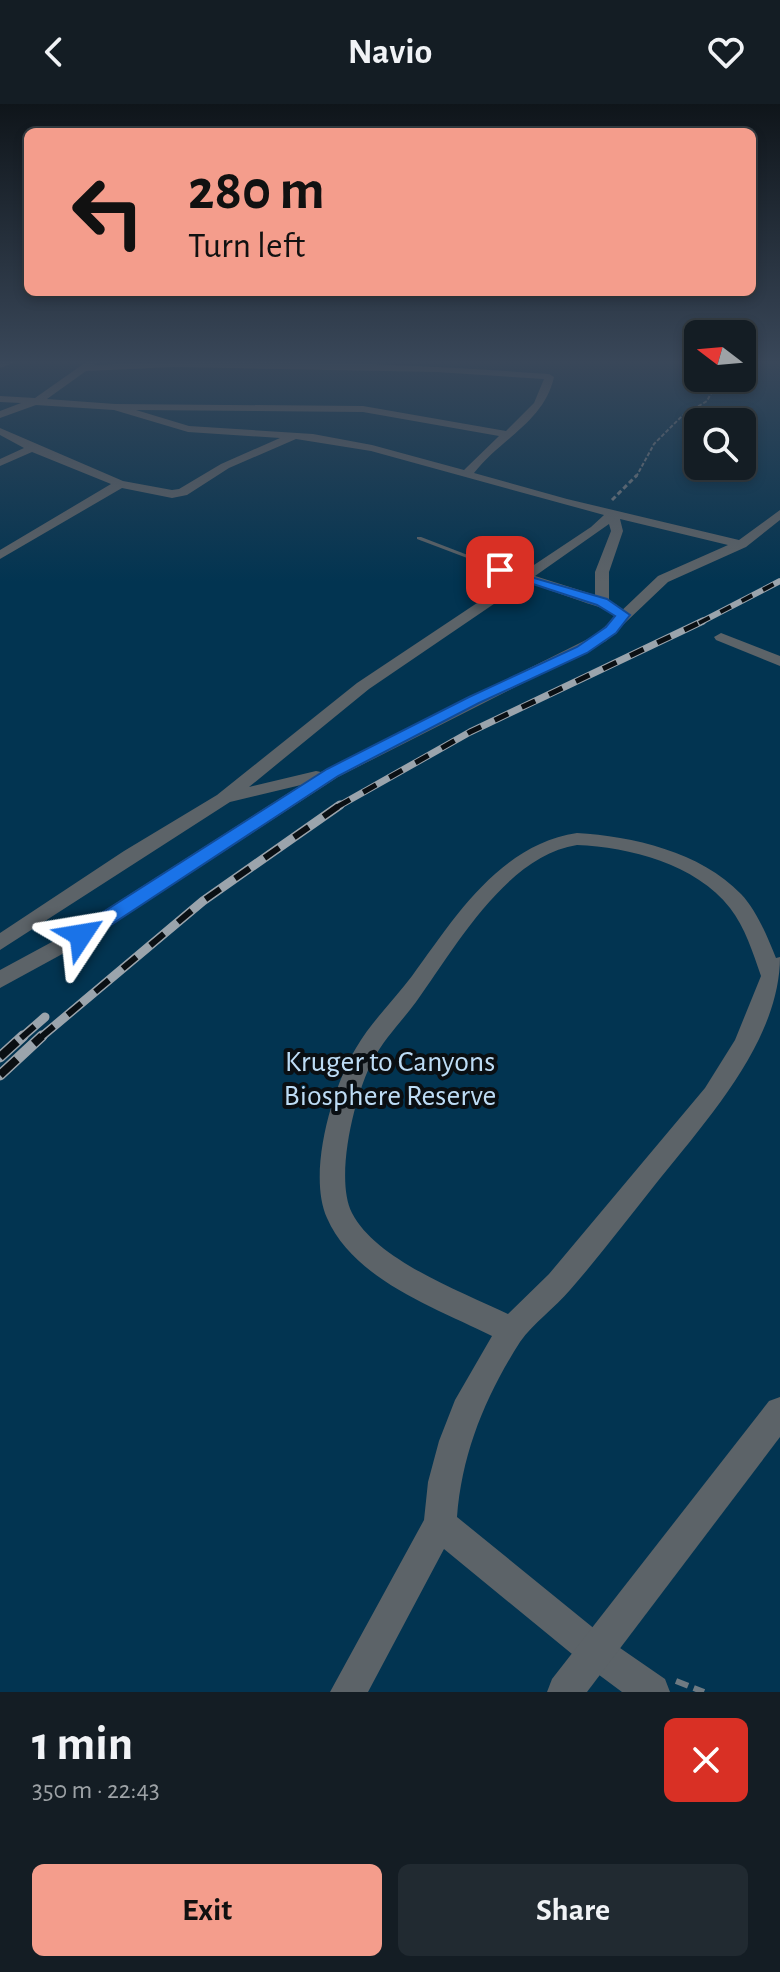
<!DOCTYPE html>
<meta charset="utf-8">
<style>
body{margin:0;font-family:"Alegreya Sans",sans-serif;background:#212a31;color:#f1f3f6;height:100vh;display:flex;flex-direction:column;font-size:30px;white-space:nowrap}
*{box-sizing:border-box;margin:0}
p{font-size:26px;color:#9da2a6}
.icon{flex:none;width:44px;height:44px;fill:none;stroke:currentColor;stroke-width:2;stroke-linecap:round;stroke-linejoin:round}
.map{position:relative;height:1588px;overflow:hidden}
.sheet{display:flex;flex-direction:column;background:#141d24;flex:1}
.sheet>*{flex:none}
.top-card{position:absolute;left:24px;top:24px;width:732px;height:168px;border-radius:12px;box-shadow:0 4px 12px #0003,0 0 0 2px #333b41;background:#f49d8c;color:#111;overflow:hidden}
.needle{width:52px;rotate:286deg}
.tools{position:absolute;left:684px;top:216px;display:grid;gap:16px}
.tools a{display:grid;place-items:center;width:72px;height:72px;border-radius:12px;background:#141d24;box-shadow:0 4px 12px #0003,0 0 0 2px #333b41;font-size:40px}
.pin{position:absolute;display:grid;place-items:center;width:68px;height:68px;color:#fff;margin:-34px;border-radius:16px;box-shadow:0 4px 12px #0006}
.me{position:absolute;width:88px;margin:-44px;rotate:57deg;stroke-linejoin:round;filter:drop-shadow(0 0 6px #0008)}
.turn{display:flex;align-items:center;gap:28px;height:168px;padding:0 32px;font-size:36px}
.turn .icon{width:104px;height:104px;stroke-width:2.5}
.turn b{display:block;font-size:56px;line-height:68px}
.round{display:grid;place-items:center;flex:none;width:84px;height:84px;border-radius:12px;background:#212a31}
.overview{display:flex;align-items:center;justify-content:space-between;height:136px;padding:0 32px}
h1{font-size:48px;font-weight:600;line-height:60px}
.button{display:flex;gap:16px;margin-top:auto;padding:16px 32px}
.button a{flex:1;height:92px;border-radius:12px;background:#f49d8c;color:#111;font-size:32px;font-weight:600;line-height:92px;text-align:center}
.button a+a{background:#212a31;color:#f1f3f6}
header{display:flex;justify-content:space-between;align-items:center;height:104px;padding:0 32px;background:#141d24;font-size:36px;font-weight:600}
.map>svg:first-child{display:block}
.green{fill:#023451;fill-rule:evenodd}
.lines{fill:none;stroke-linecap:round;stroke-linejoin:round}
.path-far2{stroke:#6f7a82;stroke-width:2;stroke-dasharray:4 2;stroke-linecap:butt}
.path-far1{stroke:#6f7a82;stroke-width:3;stroke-dasharray:5 3;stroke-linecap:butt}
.path{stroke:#6f7a82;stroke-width:6;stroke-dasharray:13 6;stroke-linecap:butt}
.service{fill:#5c6368;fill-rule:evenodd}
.minor{fill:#5c6368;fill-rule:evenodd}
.tertiary{fill:#5c6368;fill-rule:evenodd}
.rail-far3-casing{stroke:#9ba4ac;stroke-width:6}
.rail-far2-casing{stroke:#9ba4ac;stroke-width:7}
.rail-far1-casing{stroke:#9ba4ac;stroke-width:9}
.rail-casing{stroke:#9ba4ac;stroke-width:11}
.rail-far3{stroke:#0a0f13;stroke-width:4;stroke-dasharray:12;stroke-linecap:butt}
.rail-far2{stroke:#0a0f13;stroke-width:5;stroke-dasharray:15;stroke-linecap:butt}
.rail-far1{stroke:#0a0f13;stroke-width:6;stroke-dasharray:18;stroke-linecap:butt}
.rail{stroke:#0a0f13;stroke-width:8;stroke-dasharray:23;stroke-linecap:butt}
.route{fill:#1a73e8;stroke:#114b97;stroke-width:2}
.labels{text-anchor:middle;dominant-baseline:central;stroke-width:8;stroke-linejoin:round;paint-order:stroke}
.park-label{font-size:30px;fill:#bddcf5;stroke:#0a0f13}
</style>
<header><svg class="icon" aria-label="back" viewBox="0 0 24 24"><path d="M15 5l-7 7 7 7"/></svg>Navio<svg class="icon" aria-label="heart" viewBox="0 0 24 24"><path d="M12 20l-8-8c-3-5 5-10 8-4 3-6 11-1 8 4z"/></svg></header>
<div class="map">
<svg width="780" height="1588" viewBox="0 0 780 1588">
<rect width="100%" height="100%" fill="#1b2730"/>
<!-- green -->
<path class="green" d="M0,256H698V274H742V256H780V1588H0ZM698,318H742V362H698Z"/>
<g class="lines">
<!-- path-far2 -->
<polyline class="path-far2" points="636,373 654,340 682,312 707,297 719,274"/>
<!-- path-far1 -->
<polyline class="path-far1" points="612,396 637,371"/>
<!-- path -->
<polyline class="path" points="676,1577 704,1588"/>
<!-- service -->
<polygon class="service" points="417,433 421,433 525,473 520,474 417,435"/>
<!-- minor -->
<g class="minor">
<polygon points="8,256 21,256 0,264 0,258"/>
<path d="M89,256H99L94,261C246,254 398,259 549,270L554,273C544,318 500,335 474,369L567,395L739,436L780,406V416L746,443L668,478L606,537L338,673L88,836L0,884V866L74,826L301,681L230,698L0,846V829L124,747L217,691L357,579L591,423L604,411L371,347L296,335L229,364L187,391L172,394L122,384L0,455V446L111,380L32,348L0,362V355L24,344L0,331V324L123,377L172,386L179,385L221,360L280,334L188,328L114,306L36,301L0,314V307L21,299L0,298V292L35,294ZM174,263L437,268L544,275L534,299L506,327L363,302L115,300L47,295L86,267ZM136,306L363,308L499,332L464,366L372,341L313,330L189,322ZM620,415L728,441L658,472L596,531L321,668L316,667L249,683L369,585L526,478C542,483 608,508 617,507V501L609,497V468L623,427ZM609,420L611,427L595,468V491L535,472Z"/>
<polygon points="721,529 780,552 780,562 716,536 714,533"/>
<path d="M577,729C632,732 701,748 741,790C757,807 767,832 776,854L780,853C780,938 704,1019 654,1082C626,1117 599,1153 570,1186C555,1204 533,1219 520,1238C485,1293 462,1349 457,1413L607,1535L665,1575L670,1588H622L583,1559L444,1445L368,1588H330L424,1416L428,1378L439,1337L455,1296L492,1232C436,1204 354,1176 327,1114C307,1070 332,984 356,944C371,918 394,896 412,872C455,813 499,741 577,729ZM577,741C629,743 696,760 730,804C745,823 753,849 761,872L735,936L705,984L549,1170L508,1210C462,1188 376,1156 352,1109C334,1074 355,989 373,956C384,935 402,917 416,898C455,844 506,752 577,741Z"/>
</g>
<!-- tertiary -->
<polygon class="tertiary" points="780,1293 780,1333 587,1588 547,1588 552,1575 769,1297"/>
<!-- rail-far3 casing -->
<g class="rail-far3-casing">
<polyline id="rail-far3" points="699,519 780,477"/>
</g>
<!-- rail-far2 casing -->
<g class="rail-far2-casing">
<polyline id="rail-far2" points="337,703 470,628 703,517"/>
</g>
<!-- rail-far1 casing -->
<g class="rail-far1-casing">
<g id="rail-far1">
<polyline points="21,934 45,913"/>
<polyline points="40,934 203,797 340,701"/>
</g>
</g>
<!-- rail casing -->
<g class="rail-casing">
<g id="rail">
<polyline points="0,953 23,932"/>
<polyline points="0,971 42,932"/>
</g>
</g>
<!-- rail-far3 -->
<use href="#rail-far3" class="rail-far3"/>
<!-- rail-far2 -->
<use href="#rail-far2" class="rail-far2"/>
<!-- rail-far1 -->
<use href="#rail-far1" class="rail-far1"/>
<!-- rail -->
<use href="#rail" class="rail"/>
</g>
<!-- sky -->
<linearGradient id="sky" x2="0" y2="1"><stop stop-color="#0f151a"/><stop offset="0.54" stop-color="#394759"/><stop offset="1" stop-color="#394759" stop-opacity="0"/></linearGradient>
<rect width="780" height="478" fill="url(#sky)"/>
<!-- route -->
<polygon class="route" points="496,463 607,495 630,511 616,529 587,549 479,599 338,672 88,836 75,836 72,831 75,826 327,665 469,593 577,543 606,523 615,512 597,501 496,468"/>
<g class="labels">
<!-- park labels -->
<g class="park-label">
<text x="390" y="958">Kruger to Canyons<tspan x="390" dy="34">Biosphere Reserve</tspan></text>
</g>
</g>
</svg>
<div class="tools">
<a><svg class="needle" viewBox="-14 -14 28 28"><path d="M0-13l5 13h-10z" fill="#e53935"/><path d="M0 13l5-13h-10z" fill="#9da2a6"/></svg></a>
<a><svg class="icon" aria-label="search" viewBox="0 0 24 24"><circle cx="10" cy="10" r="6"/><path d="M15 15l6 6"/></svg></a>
</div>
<div class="pin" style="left:500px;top:466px;background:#d93025"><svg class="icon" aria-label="arrive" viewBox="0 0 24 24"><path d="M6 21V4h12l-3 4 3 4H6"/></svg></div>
<svg class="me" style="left:81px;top:831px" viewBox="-20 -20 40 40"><path d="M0-17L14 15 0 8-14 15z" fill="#1a73e8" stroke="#fff" stroke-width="4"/></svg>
<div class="top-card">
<div class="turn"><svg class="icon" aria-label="left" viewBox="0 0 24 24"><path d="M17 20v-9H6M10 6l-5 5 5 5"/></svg><div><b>280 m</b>Turn left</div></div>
</div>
</div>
<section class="sheet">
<div class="overview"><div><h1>1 min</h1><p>350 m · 22:43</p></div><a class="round" style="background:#d93025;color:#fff"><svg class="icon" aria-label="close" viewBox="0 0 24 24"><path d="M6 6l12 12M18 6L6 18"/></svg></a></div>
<div class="button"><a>Exit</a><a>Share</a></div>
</section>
